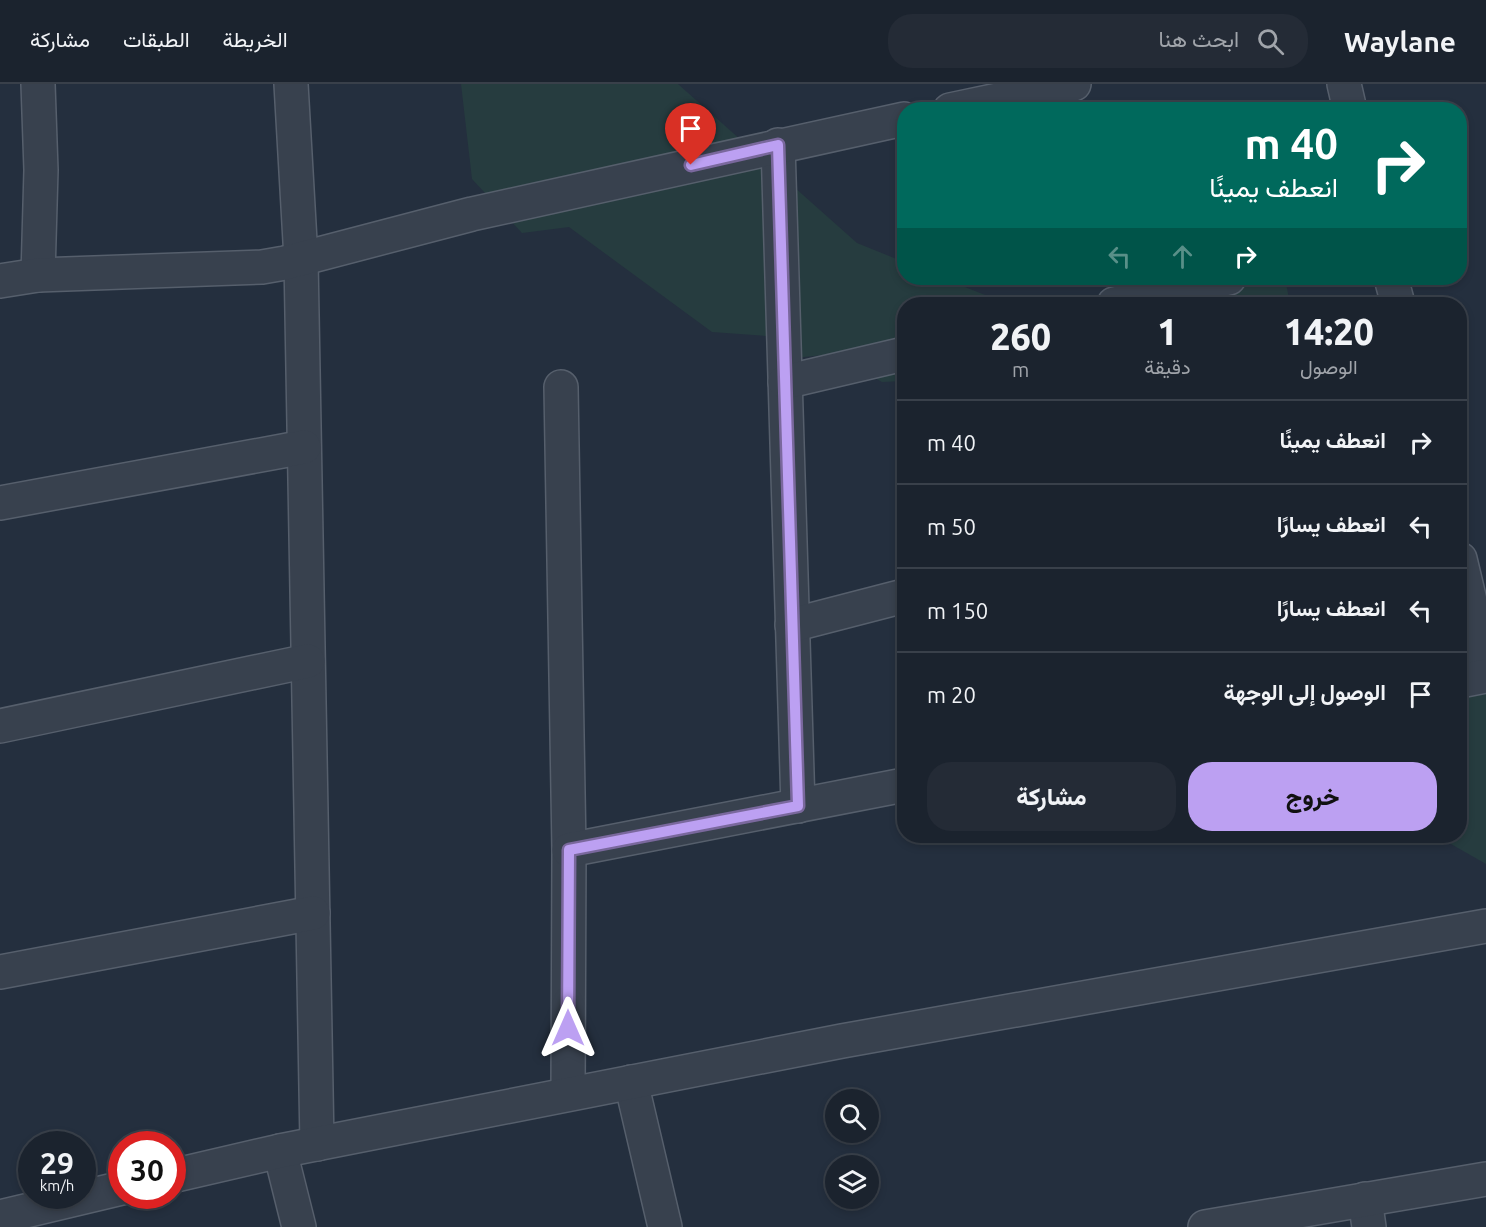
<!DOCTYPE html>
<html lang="ar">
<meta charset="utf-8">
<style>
body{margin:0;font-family:Ubuntu,Vazirmatn,sans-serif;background:#242b36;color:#f1f3f6;direction:rtl;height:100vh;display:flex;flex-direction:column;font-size:22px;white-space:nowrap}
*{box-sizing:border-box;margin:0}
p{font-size:20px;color:#a0a4aa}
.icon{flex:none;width:33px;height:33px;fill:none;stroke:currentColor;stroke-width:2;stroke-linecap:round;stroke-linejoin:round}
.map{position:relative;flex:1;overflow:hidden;direction:ltr}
.sheet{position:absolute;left:897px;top:213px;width:570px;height:546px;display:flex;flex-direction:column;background:#1b232e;border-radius:24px;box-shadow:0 3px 9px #0003,0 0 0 2px #39404a;direction:rtl}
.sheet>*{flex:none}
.banner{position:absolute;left:897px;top:18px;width:570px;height:183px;border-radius:24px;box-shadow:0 3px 9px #0003,0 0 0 2px #39404a;direction:rtl;background:#00695c;color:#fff;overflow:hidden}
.controls{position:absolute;left:825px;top:1005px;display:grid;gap:12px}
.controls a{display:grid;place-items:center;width:54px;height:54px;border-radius:50%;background:#1b232e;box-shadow:0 3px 9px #0003,0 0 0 2px #39404a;font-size:30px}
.speed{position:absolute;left:18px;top:1047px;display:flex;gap:12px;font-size:30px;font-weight:700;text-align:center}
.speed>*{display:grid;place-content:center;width:78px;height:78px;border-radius:50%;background:#1b232e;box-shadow:0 3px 9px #0003,0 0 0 2px #39404a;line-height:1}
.speed small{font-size:15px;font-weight:400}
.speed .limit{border:9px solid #d22;background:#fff;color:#111}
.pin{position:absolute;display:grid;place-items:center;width:51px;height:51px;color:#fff;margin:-62px -26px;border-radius:50% 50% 50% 0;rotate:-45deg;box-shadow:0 0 6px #0007}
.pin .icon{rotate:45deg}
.me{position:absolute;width:66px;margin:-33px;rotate:0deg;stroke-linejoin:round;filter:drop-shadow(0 0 4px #0008)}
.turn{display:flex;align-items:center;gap:21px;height:126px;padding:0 30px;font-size:27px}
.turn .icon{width:78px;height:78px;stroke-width:2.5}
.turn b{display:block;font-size:42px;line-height:51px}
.lanes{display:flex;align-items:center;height:57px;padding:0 30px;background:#0003;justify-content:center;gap:30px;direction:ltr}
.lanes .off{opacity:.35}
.eta{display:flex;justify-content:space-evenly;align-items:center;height:102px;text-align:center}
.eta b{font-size:36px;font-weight:800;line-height:42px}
.primary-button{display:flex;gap:12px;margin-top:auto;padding:12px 30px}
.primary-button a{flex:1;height:69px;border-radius:24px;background:#bca0f2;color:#111;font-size:24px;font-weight:800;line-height:69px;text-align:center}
.primary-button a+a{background:#242b36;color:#f1f3f6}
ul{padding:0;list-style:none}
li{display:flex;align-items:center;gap:18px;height:84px;padding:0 30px;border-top:2px solid #39404a}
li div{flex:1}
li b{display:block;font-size:22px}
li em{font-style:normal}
header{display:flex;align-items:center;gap:36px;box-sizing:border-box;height:84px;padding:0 30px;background:#1b232e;border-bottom:2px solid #39404a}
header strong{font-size:28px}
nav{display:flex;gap:33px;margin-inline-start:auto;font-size:21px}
.search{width:420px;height:54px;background:#242b36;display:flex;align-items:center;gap:15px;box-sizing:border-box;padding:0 21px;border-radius:24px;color:#a0a4aa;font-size:22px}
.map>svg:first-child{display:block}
.grass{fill:#263c3f}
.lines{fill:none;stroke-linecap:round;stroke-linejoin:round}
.minor-casing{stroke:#565f6c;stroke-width:36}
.minor{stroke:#38414e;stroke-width:33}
.route-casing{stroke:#7a689d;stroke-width:15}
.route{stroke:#bca0f2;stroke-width:10}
</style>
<header>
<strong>Waylane</strong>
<div class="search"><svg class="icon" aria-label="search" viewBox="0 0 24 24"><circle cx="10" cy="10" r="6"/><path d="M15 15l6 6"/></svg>ابحث هنا</div>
<nav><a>الخريطة</a><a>الطبقات</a><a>مشاركة</a></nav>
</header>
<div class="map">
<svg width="1486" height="1143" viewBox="0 0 1486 1143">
<rect width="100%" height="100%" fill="#242f3e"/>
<!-- grass -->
<g class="grass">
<polygon points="461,0 678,0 857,159 904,178 904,194 942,194 1008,220 904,220 904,297 882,298 833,270 795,274 766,252 712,248 569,143 522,149 472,95"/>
<polygon points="1210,194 1285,194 1290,220 1211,220"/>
<polygon points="1460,537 1486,574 1486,780 1437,752 1460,752"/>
</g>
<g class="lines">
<!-- minor casing -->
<g class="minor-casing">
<g id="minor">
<polyline points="38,0 41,86 38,191"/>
<polyline points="291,0 301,175 317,1060"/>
<polyline points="1344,0 1350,26"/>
<polyline points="950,26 1074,0"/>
<polyline points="778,61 798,722"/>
<polyline points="1391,194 1398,220"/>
<polyline points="0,197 38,191 262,183 285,179 472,130 904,35"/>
<polyline points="1114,220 1229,194"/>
<polyline points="785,298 904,270"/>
<polyline points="561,303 569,766 568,1010"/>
<polyline points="0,419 304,363"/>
<polyline points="1460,475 1486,584"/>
<polyline points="792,541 904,512"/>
<polyline points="1460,597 1486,592"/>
<polyline points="0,642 308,577"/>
<polyline points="569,766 904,701"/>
<polyline points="0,888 313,829"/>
<polyline points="631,998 665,1143"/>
<polyline points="280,1067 299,1143"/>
<polyline points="172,1092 280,1067 842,957 1486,842"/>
<polyline points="1365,1115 1369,1143"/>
<polyline points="0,1133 122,1104"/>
<polyline points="1205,1143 1486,1095"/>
</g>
</g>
<!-- minor -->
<use href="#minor" class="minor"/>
</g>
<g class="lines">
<!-- route casing -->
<g class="route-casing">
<polyline id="route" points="568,944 569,766 798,722 778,61 691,81"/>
</g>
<!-- route -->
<use href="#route" class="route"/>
</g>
</svg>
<div class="controls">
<a><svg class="icon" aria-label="search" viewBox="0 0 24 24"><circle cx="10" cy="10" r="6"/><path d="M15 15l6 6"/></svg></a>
<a><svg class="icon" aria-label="layers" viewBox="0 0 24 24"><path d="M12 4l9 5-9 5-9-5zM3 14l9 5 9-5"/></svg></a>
</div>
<div class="speed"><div>29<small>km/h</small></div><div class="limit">30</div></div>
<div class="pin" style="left:691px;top:81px;background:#d93025"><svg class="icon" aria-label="arrive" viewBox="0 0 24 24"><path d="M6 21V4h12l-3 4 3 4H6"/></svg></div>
<svg class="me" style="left:568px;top:944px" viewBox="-20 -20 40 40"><path d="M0-17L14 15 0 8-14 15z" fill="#bca0f2" stroke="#fff" stroke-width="4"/></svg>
<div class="banner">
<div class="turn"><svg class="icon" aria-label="right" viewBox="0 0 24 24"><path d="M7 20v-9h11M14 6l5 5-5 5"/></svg><div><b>40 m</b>انعطف يمينًا</div></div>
<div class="lanes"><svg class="icon off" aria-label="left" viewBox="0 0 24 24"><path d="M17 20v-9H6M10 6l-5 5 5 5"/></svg><svg class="icon off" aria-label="ahead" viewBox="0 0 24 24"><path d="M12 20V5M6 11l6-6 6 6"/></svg><svg class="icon" aria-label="right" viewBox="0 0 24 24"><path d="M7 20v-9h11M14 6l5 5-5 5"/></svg></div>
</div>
<section class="sheet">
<div class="eta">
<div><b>14:20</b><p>الوصول</p></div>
<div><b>1</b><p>دقيقة</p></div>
<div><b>260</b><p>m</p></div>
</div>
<ul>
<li><svg class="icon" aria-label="right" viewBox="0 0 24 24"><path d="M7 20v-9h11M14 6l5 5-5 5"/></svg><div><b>انعطف يمينًا</b></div><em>40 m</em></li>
<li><svg class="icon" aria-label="left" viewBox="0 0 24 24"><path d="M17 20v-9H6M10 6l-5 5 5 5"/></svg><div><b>انعطف يسارًا</b></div><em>50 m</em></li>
<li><svg class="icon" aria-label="left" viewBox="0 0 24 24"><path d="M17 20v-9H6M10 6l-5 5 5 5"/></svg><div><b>انعطف يسارًا</b></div><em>150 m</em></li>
<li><svg class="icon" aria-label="arrive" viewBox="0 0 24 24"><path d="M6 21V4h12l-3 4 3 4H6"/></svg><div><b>الوصول إلى الوجهة</b></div><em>20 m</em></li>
</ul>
<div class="primary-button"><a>خروج</a><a>مشاركة</a></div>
</section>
</div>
